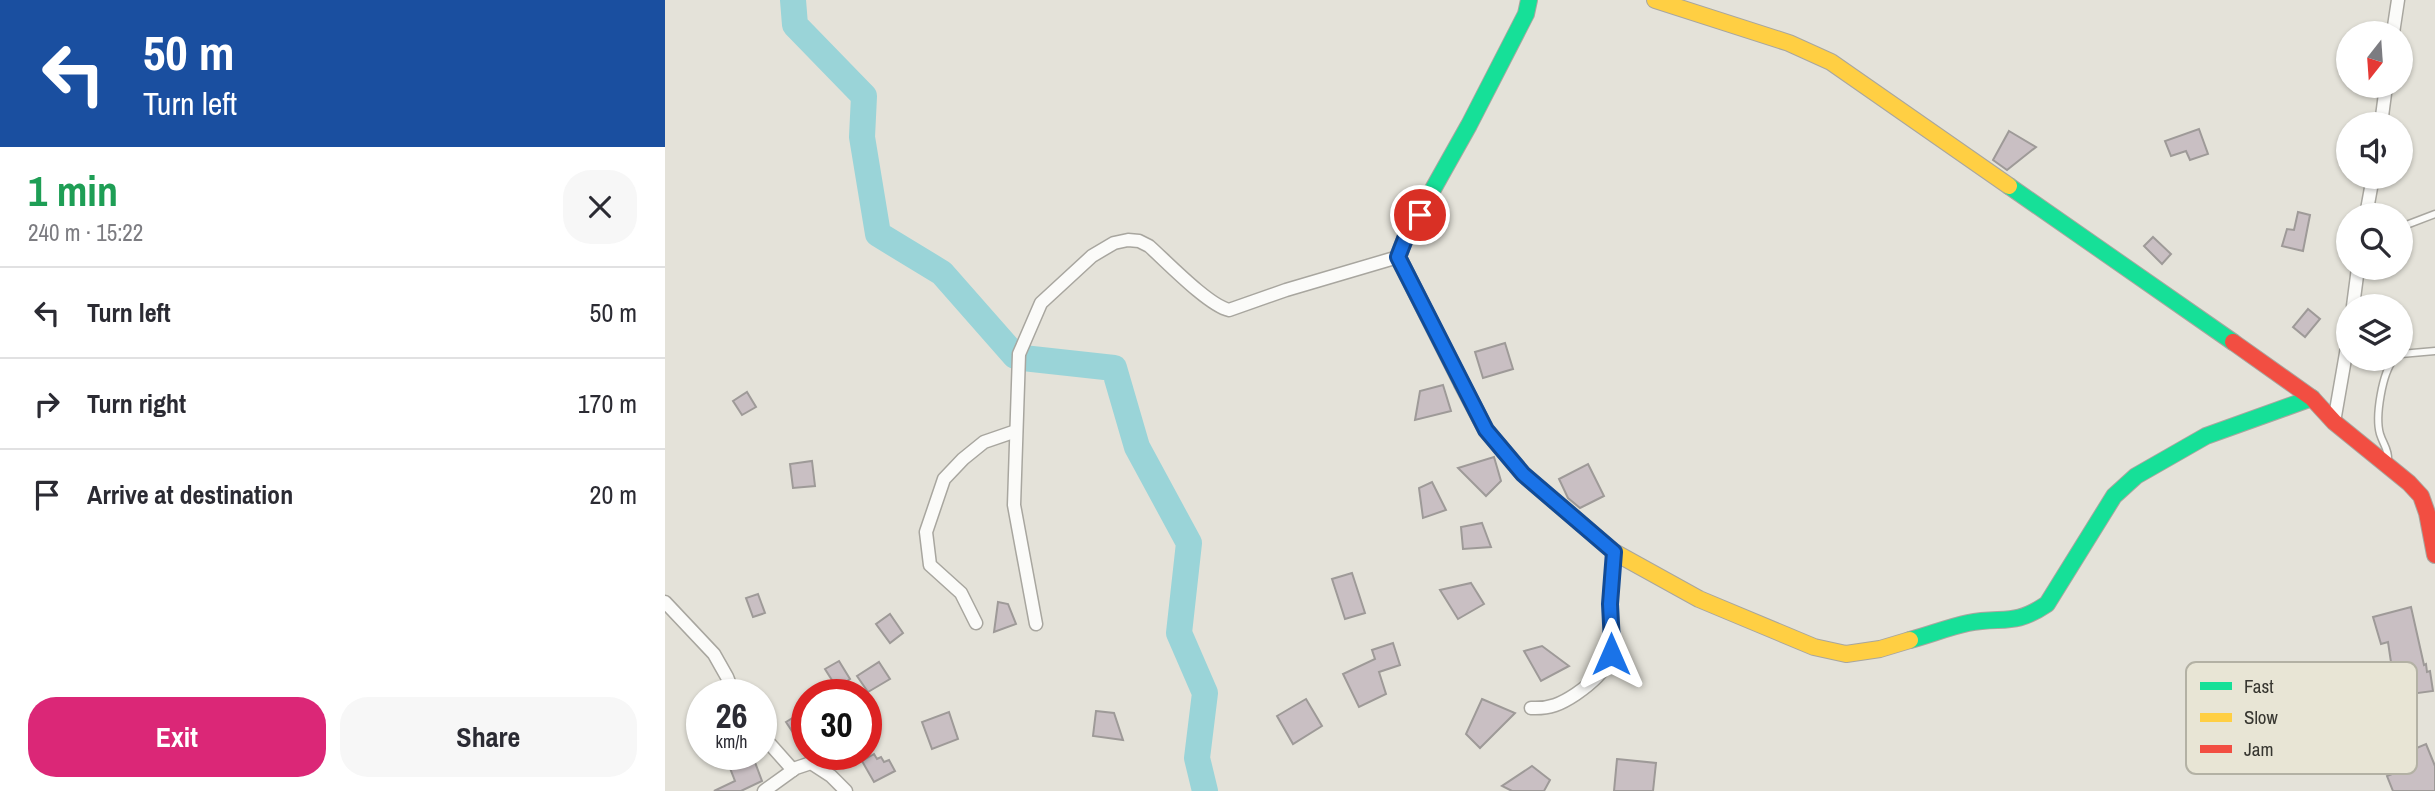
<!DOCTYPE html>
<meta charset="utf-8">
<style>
body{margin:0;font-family:"Archivo Narrow",sans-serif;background:#f7f7f7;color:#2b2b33;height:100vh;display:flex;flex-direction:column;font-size:26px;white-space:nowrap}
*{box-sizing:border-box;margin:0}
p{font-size:23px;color:#7c7c81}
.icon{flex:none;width:38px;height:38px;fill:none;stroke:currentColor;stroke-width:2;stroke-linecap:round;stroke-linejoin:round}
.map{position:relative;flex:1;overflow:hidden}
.details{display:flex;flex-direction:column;background:#fff;width:665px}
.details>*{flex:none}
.guide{background:#1a4fa0;color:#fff;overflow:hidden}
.needle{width:46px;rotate:197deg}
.controls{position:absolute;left:1671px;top:21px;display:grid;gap:14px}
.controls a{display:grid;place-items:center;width:77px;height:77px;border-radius:50%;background:#fff;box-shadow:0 2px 5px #0004;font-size:35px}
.speed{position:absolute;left:21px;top:679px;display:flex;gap:14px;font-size:35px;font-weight:700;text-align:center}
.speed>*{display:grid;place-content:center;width:91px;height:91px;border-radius:50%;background:#fff;box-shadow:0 2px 5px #0004;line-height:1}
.speed small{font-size:18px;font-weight:400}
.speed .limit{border:10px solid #d22;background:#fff;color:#111}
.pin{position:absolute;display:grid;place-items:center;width:60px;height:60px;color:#fff;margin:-30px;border:4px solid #fff;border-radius:50%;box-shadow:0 2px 7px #0007}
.me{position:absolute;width:77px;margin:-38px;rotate:0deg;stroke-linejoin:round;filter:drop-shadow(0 0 5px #0008)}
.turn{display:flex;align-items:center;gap:24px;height:147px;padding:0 28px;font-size:32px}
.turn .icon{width:91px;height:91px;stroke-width:2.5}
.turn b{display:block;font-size:49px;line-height:60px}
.round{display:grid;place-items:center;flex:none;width:74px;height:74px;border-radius:28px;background:#f7f7f7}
.head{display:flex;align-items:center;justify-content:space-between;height:119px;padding:0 28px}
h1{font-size:42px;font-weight:700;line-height:52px;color:#1e9e55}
.primary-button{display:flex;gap:14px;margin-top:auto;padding:14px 28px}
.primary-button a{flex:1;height:80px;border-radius:28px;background:#db2777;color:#fff;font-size:28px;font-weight:700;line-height:80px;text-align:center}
.primary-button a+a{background:#f7f7f7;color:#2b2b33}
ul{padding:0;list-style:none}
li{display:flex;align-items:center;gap:21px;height:91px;padding:0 28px;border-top:2px solid #e1e1e2}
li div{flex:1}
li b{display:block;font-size:26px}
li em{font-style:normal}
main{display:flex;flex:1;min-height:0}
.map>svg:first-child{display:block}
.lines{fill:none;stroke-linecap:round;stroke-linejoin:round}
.river{stroke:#9ad4d8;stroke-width:26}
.building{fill:#c9bfc3;stroke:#9e9a98;stroke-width:2}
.lane-casing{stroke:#a8a69f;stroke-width:9}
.street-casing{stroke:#a8a69f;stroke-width:15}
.fast-casing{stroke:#a8a69f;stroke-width:18}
.slow-casing{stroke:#a8a69f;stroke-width:18}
.jam-casing{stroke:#a8a69f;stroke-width:18}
.lane{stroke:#fbfbf9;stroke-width:6}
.street{stroke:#fbfbf9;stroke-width:12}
.fast{stroke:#16e098;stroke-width:16}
.slow{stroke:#ffcf43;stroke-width:16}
.jam{stroke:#f24e42;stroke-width:16}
.route-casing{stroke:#114b97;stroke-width:18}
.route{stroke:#1a73e8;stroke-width:12}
.key{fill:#e8e5d5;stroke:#b3b1a4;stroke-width:2}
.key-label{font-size:19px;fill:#383731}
</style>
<main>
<section class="details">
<div class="guide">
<div class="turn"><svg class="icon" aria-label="left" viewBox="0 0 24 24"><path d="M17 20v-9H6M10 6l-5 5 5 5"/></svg><div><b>50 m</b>Turn left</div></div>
</div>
<div class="head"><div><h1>1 min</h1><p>240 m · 15:22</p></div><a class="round"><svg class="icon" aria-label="close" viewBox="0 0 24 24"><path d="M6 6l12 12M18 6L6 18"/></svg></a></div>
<ul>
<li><svg class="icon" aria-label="left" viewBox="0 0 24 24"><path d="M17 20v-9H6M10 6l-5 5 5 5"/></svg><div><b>Turn left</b></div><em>50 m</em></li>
<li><svg class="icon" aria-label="right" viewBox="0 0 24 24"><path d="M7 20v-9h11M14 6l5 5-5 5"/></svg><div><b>Turn right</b></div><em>170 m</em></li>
<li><svg class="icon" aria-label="arrive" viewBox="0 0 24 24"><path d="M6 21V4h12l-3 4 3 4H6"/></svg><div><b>Arrive at destination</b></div><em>20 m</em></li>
</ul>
<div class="primary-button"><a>Exit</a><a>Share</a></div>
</section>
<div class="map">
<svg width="1770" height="791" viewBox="0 0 1770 791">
<rect width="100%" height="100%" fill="#e4e2d9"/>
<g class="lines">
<!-- river -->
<g class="river">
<polyline points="128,0 130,25 199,96 197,137 213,234 277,273 350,356"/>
<polyline points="358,358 449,368 472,447 524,543 514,633 540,693 532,758 540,791"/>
</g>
</g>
<!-- building -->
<g class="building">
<polygon points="1534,129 1543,154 1525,160 1521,151 1506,156 1500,141"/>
<polygon points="1344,131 1371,147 1342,170 1328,160"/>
<polygon points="1633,212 1645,215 1638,251 1617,246 1622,229 1629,230"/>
<polygon points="1488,237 1506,254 1497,264 1479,246"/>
<polygon points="1643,309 1655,319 1640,337 1628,327"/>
<polygon points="840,343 848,369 818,378 810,352"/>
<polygon points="778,385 786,411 750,420 755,391"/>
<polygon points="82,392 91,407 77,415 68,401"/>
<polygon points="829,457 836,481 821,496 793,468"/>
<polygon points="147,461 150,486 128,488 125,464"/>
<polygon points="923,464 939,496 915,508 903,498 894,479"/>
<polygon points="767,482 781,510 758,518 754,488"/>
<polygon points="817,523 826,547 798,549 796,527"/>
<polygon points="687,573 700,613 680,619 667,579"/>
<polygon points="806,583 819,604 793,619 775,590"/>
<polygon points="93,594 100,613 88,617 81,598"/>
<polygon points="333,602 343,604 351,624 329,632"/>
<polygon points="1746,607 1759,665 1761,664 1762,672 1765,671 1768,691 1731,696 1723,642 1716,644 1708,617"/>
<polygon points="225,614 238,633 225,643 211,624"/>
<polygon points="728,643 735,665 714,672 721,694 694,707 678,674 710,659 707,650"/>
<polygon points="877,646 904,666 876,681 859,651"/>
<polygon points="174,661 185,679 172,688 160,669"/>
<polygon points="214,662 225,679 203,692 192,676"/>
<polygon points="641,699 657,726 628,744 612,716"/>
<polygon points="817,699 850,713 815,748 801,734"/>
<polygon points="431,711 449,713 458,740 428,736"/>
<polygon points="137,712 142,719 142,754 121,722"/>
<polygon points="284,712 293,739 267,749 257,722"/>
<polygon points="1761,744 1770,766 1770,791 1728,791 1722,776 1735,771 1730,757"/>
<polygon points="209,754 212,759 216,757 219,762 224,760 230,771 209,782 197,761"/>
<polygon points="88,757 97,781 76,791 49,791 70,781 63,763 77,758 78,761"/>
<polygon points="952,759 991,763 988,791 949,791"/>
<polygon points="867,766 885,780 879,791 847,791 837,786"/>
</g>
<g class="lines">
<!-- lane casing -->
<g class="lane-casing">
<g id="lane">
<polyline points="1736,227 1770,214"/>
<polyline points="1736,354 1770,351"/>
<path d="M1723,460C1724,450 1718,444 1715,434C1710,417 1717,373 1729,359"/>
<polyline points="146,763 158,754"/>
</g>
</g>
<!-- street casing -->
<g class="street-casing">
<g id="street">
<polyline points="1728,33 1733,0"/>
<polyline points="1716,124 1721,86"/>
<polyline points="1701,215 1708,177"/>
<polyline points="1688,306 1693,268"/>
<polyline points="1669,422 1684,336"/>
<polyline points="0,602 49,654 62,677 69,695"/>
<polyline points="311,623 296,593 265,565 261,532 279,479 298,459 319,442 351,431"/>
<path d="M371,624L349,505L354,354L376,303L427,256L449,243L463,240L474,241L484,246C502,262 543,305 564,310L621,290L733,257"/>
<path d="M866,708C885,709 896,704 911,694C954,664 946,653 945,606C944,588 947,570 949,552"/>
<polyline points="96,734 128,770"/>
<polyline points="99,791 131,768 146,763 166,776 181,791"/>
</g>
</g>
<!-- fast casing -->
<g class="fast-casing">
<g id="fast">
<polyline points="1344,186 1568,342"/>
<polyline points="797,384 733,257 740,239 804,125 861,14 864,0"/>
<path d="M1245,640C1264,635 1284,627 1303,623C1339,616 1348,627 1382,604L1449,496L1471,476L1541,436L1647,398"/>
</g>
</g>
<!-- slow casing -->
<g class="slow-casing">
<g id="slow">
<polyline points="990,0 1124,43 1166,62 1344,186"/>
<polyline points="797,384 821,430 858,474 949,552 1034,599 1149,647 1181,654 1215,649 1245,640"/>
</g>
</g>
<!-- jam casing -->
<g class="jam-casing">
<polyline id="jam" points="1568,342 1647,398 1669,422 1744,483 1756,496 1762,513 1770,555"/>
</g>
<!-- lane -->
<use href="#lane" class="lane"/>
<!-- street -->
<use href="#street" class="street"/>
<!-- fast -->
<use href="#fast" class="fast"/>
<!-- slow -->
<use href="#slow" class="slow"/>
<!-- jam -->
<use href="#jam" class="jam"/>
</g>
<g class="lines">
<!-- route casing -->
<g class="route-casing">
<polyline id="route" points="755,215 740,239 733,257 821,430 858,474 949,552 945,604 947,643 946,654"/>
</g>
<!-- route -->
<use href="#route" class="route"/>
</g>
<!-- legend -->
<rect x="1521" y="662" width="231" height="112" rx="10" class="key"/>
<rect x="1535" y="682" width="32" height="8" fill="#16e098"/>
<rect x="1535" y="713" width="32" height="9" fill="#ffcf43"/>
<rect x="1535" y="745" width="32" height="8" fill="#f24e42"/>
<g class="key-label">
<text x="1579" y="693">Fast</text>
<text x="1579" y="724">Slow</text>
<text x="1579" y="756">Jam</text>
</g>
</svg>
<div class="controls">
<a><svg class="needle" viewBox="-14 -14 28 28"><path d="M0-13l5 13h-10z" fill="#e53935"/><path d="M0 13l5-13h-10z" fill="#7c7c81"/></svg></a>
<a><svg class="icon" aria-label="sound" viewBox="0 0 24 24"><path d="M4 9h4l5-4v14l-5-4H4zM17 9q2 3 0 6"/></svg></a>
<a><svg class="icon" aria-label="search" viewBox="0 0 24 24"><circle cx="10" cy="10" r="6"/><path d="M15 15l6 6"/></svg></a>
<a><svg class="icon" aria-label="layers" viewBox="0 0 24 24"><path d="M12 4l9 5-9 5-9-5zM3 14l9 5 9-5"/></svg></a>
</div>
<div class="speed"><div>26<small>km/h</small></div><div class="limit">30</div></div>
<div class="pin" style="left:755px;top:215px;background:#d93025"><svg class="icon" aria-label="arrive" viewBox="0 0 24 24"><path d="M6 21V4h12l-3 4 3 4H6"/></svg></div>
<svg class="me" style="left:946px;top:654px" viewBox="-20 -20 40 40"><path d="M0-17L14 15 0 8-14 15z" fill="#1a73e8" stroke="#fff" stroke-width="4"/></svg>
</div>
</main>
